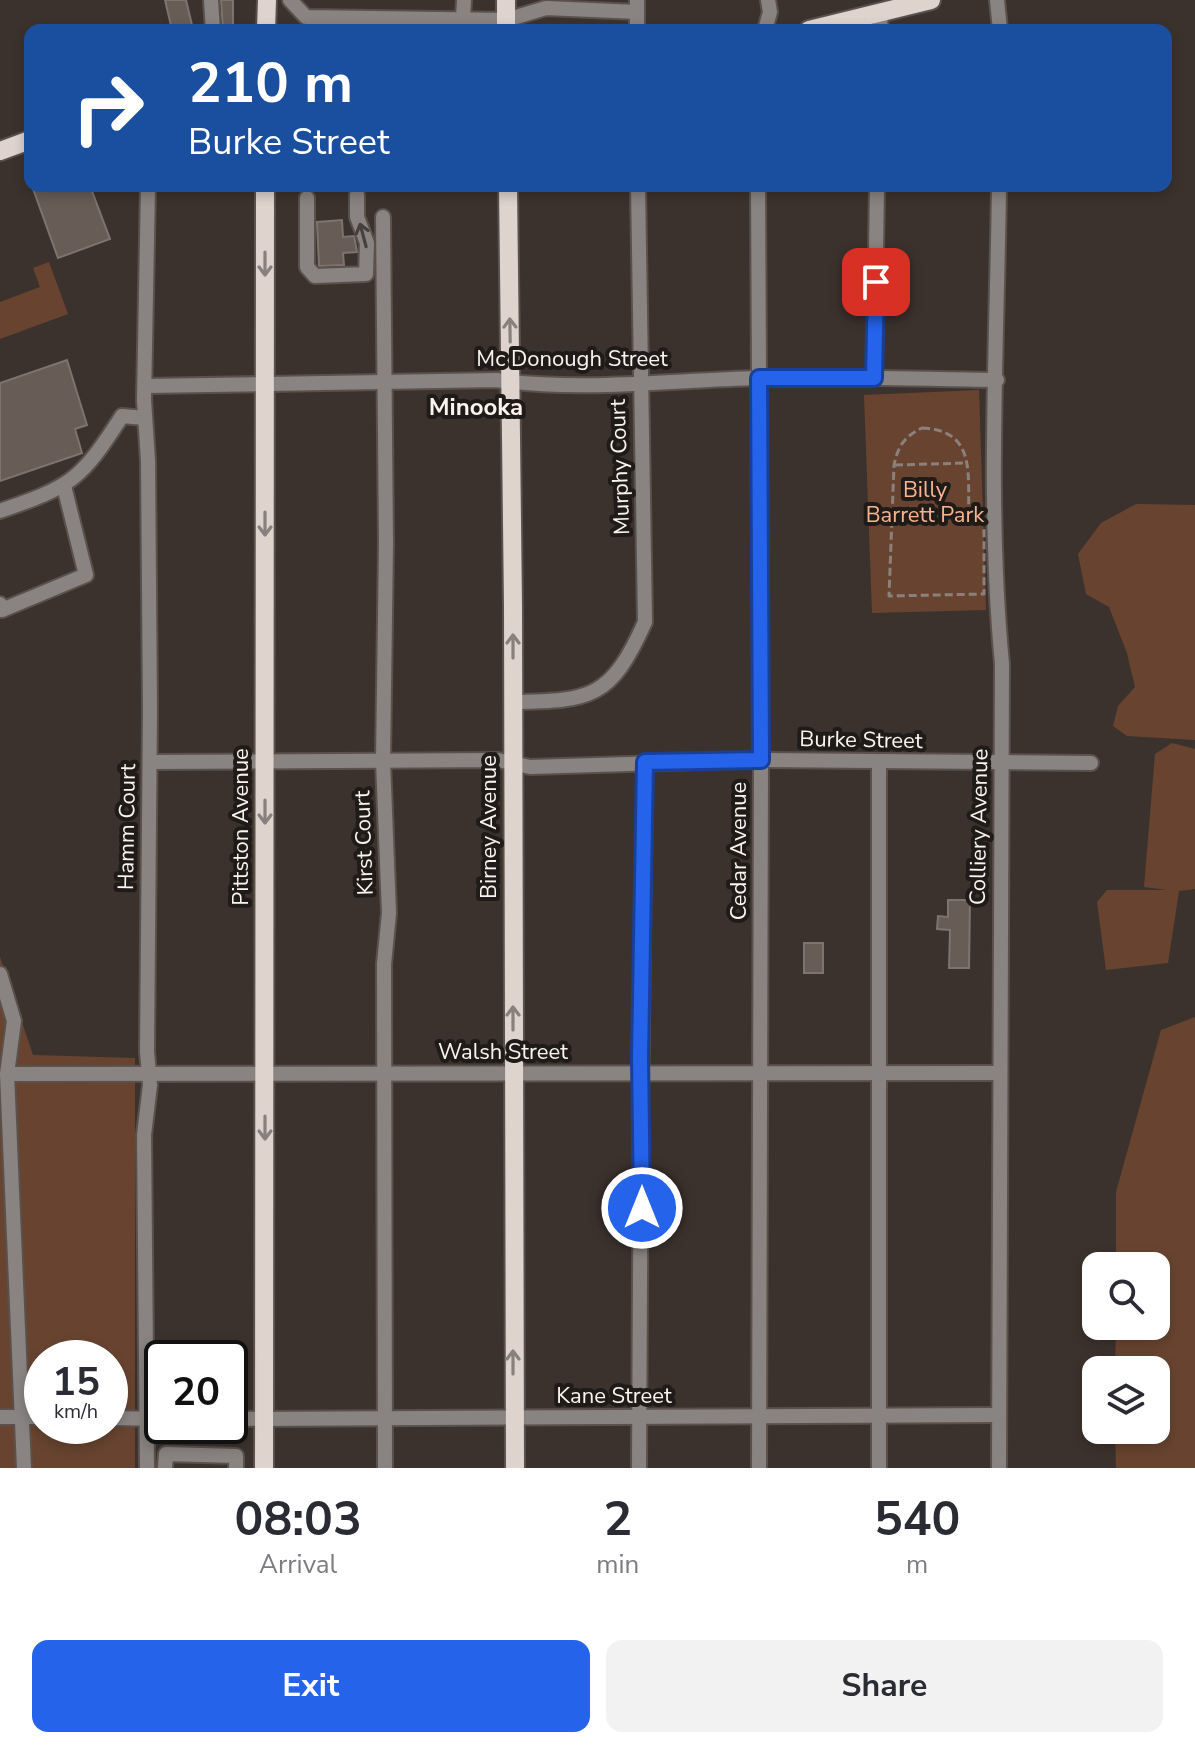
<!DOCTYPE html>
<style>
body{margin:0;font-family:"Nunito Sans",sans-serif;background:#f2f2f3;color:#2b2b33;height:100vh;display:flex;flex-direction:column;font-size:30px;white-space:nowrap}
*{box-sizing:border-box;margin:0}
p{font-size:26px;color:#7c7c81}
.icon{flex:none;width:44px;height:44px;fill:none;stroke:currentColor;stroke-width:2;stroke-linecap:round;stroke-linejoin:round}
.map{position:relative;height:1468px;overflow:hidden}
.panel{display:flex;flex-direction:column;background:#fff;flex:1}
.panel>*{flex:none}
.guide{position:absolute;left:24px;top:24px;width:1148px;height:168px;border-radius:16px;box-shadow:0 4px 12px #0003;background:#1a4fa0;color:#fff;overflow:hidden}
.buttons{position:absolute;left:1082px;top:1252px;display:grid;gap:16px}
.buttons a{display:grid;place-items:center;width:88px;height:88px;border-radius:16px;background:#fff;box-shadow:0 4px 12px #0003;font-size:40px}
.speed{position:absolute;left:24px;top:1340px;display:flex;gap:16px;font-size:40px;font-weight:700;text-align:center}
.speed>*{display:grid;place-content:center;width:104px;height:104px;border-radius:50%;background:#fff;box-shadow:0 4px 12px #0003;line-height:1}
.speed small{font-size:20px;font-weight:400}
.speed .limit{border:4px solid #111;border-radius:12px;background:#fff;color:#111}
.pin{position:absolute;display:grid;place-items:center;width:68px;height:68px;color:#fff;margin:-34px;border-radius:16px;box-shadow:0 4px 12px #0006}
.me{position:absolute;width:88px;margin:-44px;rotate:0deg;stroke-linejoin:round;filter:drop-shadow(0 0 6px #0008)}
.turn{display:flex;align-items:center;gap:28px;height:168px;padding:0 32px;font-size:36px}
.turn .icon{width:104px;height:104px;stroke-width:2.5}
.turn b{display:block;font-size:56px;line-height:68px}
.eta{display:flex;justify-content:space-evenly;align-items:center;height:136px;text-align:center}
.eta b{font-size:48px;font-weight:700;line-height:56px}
.button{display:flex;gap:16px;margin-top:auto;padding:16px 32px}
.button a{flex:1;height:92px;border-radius:16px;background:#2563eb;color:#fff;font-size:32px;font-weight:700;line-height:92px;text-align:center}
.button a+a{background:#f2f2f3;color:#2b2b33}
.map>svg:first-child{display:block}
.green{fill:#684430;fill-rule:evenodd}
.building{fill:#675c56;stroke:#7f736d;stroke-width:2}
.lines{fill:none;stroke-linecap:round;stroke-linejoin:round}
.minor-casing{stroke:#5a514c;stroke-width:18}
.major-casing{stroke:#5a514c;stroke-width:22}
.path{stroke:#8a817d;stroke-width:3;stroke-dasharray:8 4;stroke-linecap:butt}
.minor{stroke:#898481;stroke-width:14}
.major{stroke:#ded3cd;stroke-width:18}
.oneway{stroke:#44403d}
.oneway2{stroke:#88807c}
.route-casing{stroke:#184099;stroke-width:20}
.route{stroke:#2563eb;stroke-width:14}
.labels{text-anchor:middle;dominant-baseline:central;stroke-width:8;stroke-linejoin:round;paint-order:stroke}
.street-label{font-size:22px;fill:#faf3f0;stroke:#1f1b19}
.park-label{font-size:22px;fill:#fab48f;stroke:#1f1b19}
.neighbourhood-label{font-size:24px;font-weight:bold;fill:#faf3f0;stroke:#1f1b19}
</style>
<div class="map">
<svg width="1195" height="1468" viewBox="0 0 1195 1468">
<rect width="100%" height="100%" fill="#3c322d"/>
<!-- green -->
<g class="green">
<polygon points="49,262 68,314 0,339 0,302 40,287 33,268"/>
<polygon points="979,390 986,610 872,613 864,395"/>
<polygon points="1136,504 1195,505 1195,740 1127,736 1113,726 1118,706 1135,687 1127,653 1109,607 1086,594 1078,554 1101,523"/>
<polygon points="1172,743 1195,749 1195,889 1179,891 1168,963 1106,970 1097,902 1107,890 1167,890 1144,887 1155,754"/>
<path d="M0,957L33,1055L135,1058V1468H0ZM42,1358H110V1426H42Z"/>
<polygon points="1195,1017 1195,1468 1116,1468 1115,1430 1156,1430 1156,1370 1115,1370 1116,1326 1156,1326 1156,1266 1116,1266 1116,1192 1161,1030"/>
</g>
<!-- building -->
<g class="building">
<polygon points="165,0 186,0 192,25 172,30"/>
<polygon points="221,0 233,0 233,30 223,30"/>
<polygon points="32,186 90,186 110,239 58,258"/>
<polygon points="342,220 343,237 354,236 357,252 343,253 344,265 319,266 317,222"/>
<polygon points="67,360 87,425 75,429 82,453 0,481 0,383"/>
<polygon points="948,900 970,900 969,968 949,968 950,930 937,929 938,916 948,917"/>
<rect x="804" y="943" width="19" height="30"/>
</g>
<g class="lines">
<!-- minor casing -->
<g class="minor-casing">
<g id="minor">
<polyline points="211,0 213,30"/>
<polyline points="290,0 306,17 506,20 546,8 637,12"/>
<polyline points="637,0 637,30"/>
<polyline points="997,0 1000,30"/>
<polyline points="463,19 464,0"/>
<polyline points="765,30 770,12 768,0"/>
<polyline points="880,30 881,11"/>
<polyline points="758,186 761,760 759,1468"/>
<path d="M999,186C997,345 987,506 1002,664L999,1468"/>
<polyline points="307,198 307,267 315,276 366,274 367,243 357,217 357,195"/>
<polyline points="383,217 386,543 383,761 389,913 384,964 385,1468"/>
<polyline points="874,378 877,186"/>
<path d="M147,386L496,380C582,392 672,380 758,378C838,376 918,379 997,380"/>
<path d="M0,511C72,486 80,481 122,416L145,418"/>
<polyline points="0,604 2,610 86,575 64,486"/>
<path d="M513,702C592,701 611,698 645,622L638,186"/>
<polyline points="150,762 498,760 530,767 761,760 1091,763"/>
<polyline points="0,974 14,1021 7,1074 24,1468"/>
<polyline points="7,1074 998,1073"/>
<polyline points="0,1417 42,1417"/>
<polyline points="110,1418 162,1419"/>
<polyline points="230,1419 999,1415"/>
<polyline points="147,1468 144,1135 150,1085 147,1052 150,709 148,461 144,400 148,186"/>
<polyline points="165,1468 166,1454 236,1456 236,1468"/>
<path d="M639,1468C640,1233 641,997 645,762"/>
<polyline points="879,1468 879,762"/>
</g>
</g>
<!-- major casing -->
<g class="major-casing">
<g id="major">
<polyline points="506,0 506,30"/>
<polyline points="266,30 267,0"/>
<polyline points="809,30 931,0"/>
<polyline points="0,151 30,140"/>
<polyline points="508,186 513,606 515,1468"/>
<polyline points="264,1468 265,186"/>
</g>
</g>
<!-- path -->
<g class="path">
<path d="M922,428C978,430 967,477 969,518H984V594L889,596L894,465C898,446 904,437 922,428Z"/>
<polyline points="895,465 967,463"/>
</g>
<!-- minor -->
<use href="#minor" class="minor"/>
<!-- major -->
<use href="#major" class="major"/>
</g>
<!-- one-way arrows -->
<defs><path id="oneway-shaft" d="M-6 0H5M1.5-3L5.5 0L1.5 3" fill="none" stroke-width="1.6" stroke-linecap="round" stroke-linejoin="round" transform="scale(2)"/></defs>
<use class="oneway" href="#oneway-shaft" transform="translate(363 235) rotate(-105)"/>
<g class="oneway2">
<use href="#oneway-shaft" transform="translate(265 264) rotate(90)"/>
<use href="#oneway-shaft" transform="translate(510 330) rotate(-91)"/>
<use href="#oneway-shaft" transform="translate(265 524) rotate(90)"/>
<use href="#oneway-shaft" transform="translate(513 646) rotate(-90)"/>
<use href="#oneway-shaft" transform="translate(265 812) rotate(90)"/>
<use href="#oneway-shaft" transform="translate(513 1018) rotate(-90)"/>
<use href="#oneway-shaft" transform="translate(265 1128) rotate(90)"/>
<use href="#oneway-shaft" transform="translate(513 1362) rotate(-90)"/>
</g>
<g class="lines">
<!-- route casing -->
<g class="route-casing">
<polyline id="route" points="642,1208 640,1057 645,762 761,760 759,378 874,378 876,282"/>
</g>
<!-- route -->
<use href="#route" class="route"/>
</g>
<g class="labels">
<!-- street labels -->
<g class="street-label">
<text x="572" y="359">Mc Donough Street</text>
<text transform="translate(620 467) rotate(-92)">Murphy Court</text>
<text transform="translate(861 740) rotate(1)">Burke Street</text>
<text transform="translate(127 827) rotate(-89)">Hamm Court</text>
<text transform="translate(241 827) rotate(-90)">Pittston Avenue</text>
<text transform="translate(489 827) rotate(-90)">Birney Avenue</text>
<text transform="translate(979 827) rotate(-89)">Colliery Avenue</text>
<text transform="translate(364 843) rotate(-92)">Kirst Court</text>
<text transform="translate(739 851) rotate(-90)">Cedar Avenue</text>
<text x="503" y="1052">Walsh Street</text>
<text x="614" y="1396">Kane Street</text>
</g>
<!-- park labels -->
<g class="park-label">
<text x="925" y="490">Billy<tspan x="925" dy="25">Barrett Park</tspan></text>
</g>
<!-- neighbourhood labels -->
<g class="neighbourhood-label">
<text x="476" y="407">Minooka</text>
</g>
</g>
</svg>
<div class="buttons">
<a><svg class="icon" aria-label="search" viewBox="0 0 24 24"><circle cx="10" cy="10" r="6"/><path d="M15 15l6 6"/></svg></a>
<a><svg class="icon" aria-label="layers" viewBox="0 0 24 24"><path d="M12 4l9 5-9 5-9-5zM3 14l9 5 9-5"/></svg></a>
</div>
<div class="speed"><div>15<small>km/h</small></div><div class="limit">20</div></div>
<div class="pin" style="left:876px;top:282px;background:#d93025"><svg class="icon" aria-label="arrive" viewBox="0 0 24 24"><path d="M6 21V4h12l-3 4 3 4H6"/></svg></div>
<svg class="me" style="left:642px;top:1208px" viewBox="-20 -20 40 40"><circle r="17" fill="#2563eb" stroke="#fff" stroke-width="3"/><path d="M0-11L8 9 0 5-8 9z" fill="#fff"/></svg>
<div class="guide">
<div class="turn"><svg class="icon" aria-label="right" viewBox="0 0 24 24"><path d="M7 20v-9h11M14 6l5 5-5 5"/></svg><div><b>210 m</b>Burke Street</div></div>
</div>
</div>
<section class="panel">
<div class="eta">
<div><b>08:03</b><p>Arrival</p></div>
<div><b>2</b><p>min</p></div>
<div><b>540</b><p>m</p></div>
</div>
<div class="button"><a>Exit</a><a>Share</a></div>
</section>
